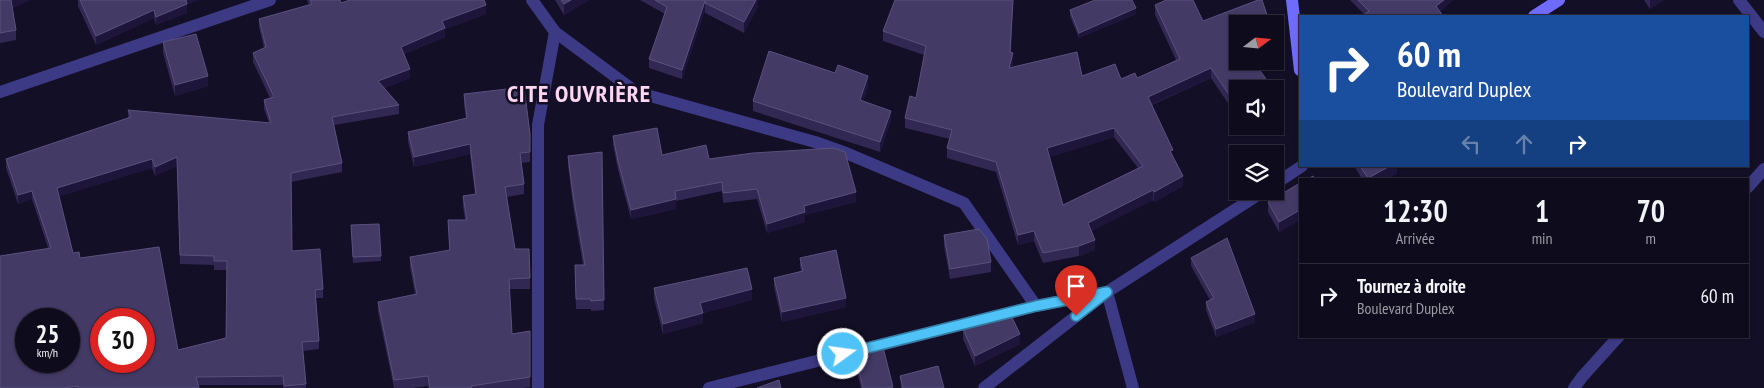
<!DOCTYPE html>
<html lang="fr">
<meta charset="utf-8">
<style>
body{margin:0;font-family:"PT Sans Narrow",sans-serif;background:#171425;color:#f1f3f6;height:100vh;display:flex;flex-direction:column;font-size:19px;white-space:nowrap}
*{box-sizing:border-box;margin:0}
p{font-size:16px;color:#9b9ba3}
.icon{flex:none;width:28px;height:28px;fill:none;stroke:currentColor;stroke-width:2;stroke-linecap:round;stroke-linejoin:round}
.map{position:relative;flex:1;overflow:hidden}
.sheet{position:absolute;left:1299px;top:178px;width:450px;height:160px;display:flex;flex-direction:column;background:#0e0b1c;border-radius:0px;box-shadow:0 1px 4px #0004,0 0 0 1px #2e2b3b}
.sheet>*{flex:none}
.top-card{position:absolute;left:1299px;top:15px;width:450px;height:152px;border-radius:0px;box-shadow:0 1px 4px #0004,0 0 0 1px #2e2b3b;background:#1a4fa0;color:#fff;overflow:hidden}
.needle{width:32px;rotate:74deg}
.tools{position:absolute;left:1229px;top:15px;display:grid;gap:10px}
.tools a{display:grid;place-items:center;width:55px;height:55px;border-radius:0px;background:#0e0b1c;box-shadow:0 1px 4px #0004,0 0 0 1px #2e2b3b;font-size:25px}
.speed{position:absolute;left:15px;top:308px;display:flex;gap:10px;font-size:25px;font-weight:700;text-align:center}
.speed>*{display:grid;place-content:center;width:65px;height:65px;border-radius:50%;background:#0e0b1c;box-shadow:0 1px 4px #0004,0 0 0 1px #2e2b3b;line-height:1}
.speed small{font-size:12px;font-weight:400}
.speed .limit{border:8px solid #d22;background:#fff;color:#111}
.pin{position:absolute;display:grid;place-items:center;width:42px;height:42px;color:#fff;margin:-51px -21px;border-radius:50% 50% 50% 0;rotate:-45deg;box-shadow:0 0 5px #0007}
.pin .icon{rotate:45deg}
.me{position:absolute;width:55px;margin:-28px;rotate:76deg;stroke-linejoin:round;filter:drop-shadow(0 0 4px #0008)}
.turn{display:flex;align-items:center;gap:18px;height:105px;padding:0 15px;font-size:22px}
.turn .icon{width:65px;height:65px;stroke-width:2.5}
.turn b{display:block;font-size:35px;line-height:42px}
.lanes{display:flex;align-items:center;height:48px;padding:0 15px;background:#0003;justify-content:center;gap:25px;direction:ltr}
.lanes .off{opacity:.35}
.eta{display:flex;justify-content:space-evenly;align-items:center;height:85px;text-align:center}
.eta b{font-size:30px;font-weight:700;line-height:35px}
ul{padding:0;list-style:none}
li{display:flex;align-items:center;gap:15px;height:65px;padding:0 15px;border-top:1px solid #2e2b3b}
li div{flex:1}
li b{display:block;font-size:19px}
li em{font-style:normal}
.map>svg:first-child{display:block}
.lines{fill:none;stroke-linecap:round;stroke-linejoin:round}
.minor{stroke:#3d3a85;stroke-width:12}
.tertiary{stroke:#3d3a85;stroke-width:12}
.secondary{stroke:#6f6bff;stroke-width:12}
.wall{fill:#312854;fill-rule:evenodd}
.shaded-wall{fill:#1d163a}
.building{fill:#433a66;stroke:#5a527e;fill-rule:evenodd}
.route-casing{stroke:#337fa1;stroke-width:12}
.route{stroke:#4fc3f7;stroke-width:9}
.labels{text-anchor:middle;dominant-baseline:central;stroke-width:5;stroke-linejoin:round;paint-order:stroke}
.district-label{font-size:24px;font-weight:bold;letter-spacing:1px;fill:#ffd6f0;stroke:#130f26}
</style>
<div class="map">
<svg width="1764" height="388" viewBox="0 0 1764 388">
<rect width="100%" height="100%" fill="#130f26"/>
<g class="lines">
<!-- minor -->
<g class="minor">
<polyline points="532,0 555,32 636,92 815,142 846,153 964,203 1036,306"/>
<polyline points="1739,0 1764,32"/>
<polyline points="0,92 270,0"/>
<polyline points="1748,187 1764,169"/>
<polyline points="538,388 538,125 555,32"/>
<polyline points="709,388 1036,306 1107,292 1133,388"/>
<polyline points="1574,388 1582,377 1619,336"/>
</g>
<!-- tertiary -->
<g class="tertiary">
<polyline points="1275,184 1302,166"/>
<polyline points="984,388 1107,292 1264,191"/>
</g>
<!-- secondary -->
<g class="secondary">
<polyline points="1292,0 1300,70"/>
<polyline points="1534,16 1559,0"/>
</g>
</g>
<!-- wall -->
<g class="wall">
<polygon points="0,0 30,0 12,8 16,30 16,40 0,43"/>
<polygon points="78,0 198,0 187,4 187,13 156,25 154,18 96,45 78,6"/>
<path d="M307,0H340L341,3L486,14L445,29V37L404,54L410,78L384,88L399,105V114L334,125L342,163V172L291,182L292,251L323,289V298H316L319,341V349L303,351L306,388H283V385H198L199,388H0L48,248L32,199L18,204L6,168V159L128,118V110L269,123L264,109V100L270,98L253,62V53L264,48L259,27V19L309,5ZM177,166L180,264L214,265V270H227L226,338L178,350L80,258L73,253L59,196L152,168L155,176Z"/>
<polygon points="555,0 589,0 564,15"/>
<polygon points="640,0 704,0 705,1 758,0 758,6 744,33 705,13 705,10 682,79 649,68 649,59 665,14"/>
<path d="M895,0H1013L1011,52L1013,63L1012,67L1082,76L1121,79L1137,78L1176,60L1155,15V5L1203,21L1238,24L1278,63L1259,69L1238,89V118L1211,78L1152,105L1173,156L1183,186L1154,202L1153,200L1091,231L1095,250L1079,256L1043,263L1034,241L1018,245L996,172L947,158V148L950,139L905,128V118L916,98L924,55L883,41V31ZM1114,137L1138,168L1063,205L1049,157Z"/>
<polygon points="1350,0 1453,0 1440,11 1365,15"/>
<polygon points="1644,0 1664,0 1650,9"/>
<polygon points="1070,10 1136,14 1079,38 1070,16"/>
<polygon points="163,42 208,86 175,96 163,53"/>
<polygon points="868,86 863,101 891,121 880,152 753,111 753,101"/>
<polygon points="464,94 530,134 530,162 521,163 524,184 524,194 507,197 515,249 530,278 530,289 509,289 512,334 530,331 530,387 523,388 428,388 428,386 413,388 394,388 378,312 378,302 415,294 410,267 410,257 449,250 448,220 465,220 463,206 463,196 475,194 470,154 414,167 408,142 408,132 466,119 464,104"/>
<polygon points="613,136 662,155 709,159 856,202 805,215 805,222 767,233 757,199 723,203 722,191 676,201 676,209 631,219 618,170 613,145"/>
<polygon points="602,152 604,310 591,311 591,309 576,309 575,265 583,265 573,205 568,166 568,156"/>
<polygon points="1354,166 1400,166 1397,168 1397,173 1386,179 1362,179"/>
<polygon points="1300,183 1300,220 1279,232 1268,212 1268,202"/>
<polygon points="351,225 381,256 381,261 353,263"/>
<polygon points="944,235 991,262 991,272 950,279 944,246"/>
<polygon points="800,258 846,307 782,322 774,287 774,278 801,271 800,267"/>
<polygon points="1191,258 1255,322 1216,337 1206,310 1206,302 1210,300 1191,266"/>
<polygon points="654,288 752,300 703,313 703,323 663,334 654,299"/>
<polygon points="963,329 1020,344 975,366 963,339"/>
<polygon points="854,350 893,388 861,388 854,360"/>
<polygon points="900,376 944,388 901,388"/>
</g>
<!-- shaded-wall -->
<g class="shaded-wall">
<polygon points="11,0 30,0 11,9"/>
<polygon points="185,0 198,0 187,4 187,13 156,25 156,17"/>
<polygon points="571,0 589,0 564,15 564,4"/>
<polygon points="756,0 758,0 758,6 744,33 744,22"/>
<polygon points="1444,0 1453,0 1436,14 1436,6"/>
<polygon points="1650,0 1664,0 1650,9"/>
<polygon points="705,1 705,10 682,79 682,70"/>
<polygon points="486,5 486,14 445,29 445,37 401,55 401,47 442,21"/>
<polygon points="1136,8 1136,14 1079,38 1079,33"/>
<polygon points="154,10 154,18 96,45 96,36"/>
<polygon points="1013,53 1013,63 1009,77 1009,68"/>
<polygon points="1278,53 1278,63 1254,71 1254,62 1275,61 1275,54"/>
<polygon points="1211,68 1211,78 1148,106 1148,97"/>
<polygon points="410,69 410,78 378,90 378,81"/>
<polygon points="208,76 208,86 175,96 175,85"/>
<polygon points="868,76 868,86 860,110 860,100"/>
<polygon points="891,111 891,121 880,152 880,142"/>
<polygon points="1114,128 1114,137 1047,158 1047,148"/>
<polygon points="470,144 470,154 414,167 414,157"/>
<polygon points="177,157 177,166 155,176 155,167"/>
<polygon points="152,159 152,168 57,197 57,188"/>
<polygon points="1390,166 1400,166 1397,168 1397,173 1386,179 1368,179"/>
<polygon points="1183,176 1183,186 1154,202 1154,192"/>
<polygon points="1153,190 1153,200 1088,233 1088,223"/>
<polygon points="32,191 32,199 18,204 18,195"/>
<polygon points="856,192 856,202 805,215 805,222 767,233 767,224 804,206"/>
<polygon points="676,199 676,209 631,219 631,210"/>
<polygon points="1300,210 1300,220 1279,232 1279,222"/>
<polygon points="1034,231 1034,241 1018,245 1018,235"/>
<polygon points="1095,240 1095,250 1079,256 1079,246"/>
<polygon points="752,289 752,300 703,313 703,323 663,334 663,324 700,303"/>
<polygon points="846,298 846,307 782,322 782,312"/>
<polygon points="1255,314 1255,322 1216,337 1216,329"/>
<polygon points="1020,334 1020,344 975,366 975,356"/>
</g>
<!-- building -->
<g class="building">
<polygon points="0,0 11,0 16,30 0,33"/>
<polygon points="80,0 186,0 187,4 156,17 154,10 96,36"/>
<path d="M310,0H340L341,3L350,0H484L486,5L442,21L445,28L401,47L410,69L378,81L399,105L332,117L342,163L291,173L292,251L320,249L323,289L315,290L319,341L302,342L306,384L284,386L283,376L196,377L199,388H78V386L64,388H0V256L51,248L32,191L18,195L6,159L131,117L128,110L271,123L264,100L274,97L253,53L266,47L259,19L312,4ZM177,157L180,255L214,256V261H227L226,338L178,350L159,247L80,258L79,252L73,253L57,188L152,159L155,167ZM26,319H69V361H26ZM101,319H144V361H101Z"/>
<polygon points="561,0 571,0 564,4"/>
<polygon points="655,0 704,0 705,1 682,70 649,59 667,7"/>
<polygon points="706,0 756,0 744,22 705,3"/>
<path d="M895,0H1013L1010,52L1013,53L1009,68L1077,52L1082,76L1115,64L1121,79L1135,73L1137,78L1180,59L1155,5L1166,0H1193L1203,21L1258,0H1262L1270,24H1238V61H1255L1254,62L1273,89H1238V108L1211,68L1148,97L1173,150L1170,151L1183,176L1154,192L1153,190L1088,223L1095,240L1079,246L1043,253L1034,231L1018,235L996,162L947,148L952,130L905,118L910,96L916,98L926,46L883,31ZM1114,128L1143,166L1063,205L1047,148Z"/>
<polygon points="1095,0 1132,0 1136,8 1079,33 1070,10"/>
<polygon points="1358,0 1444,0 1436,6 1443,16 1363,16 1369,11"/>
<polygon points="196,34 208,76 175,85 163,42"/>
<polygon points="1275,46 1278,53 1275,54"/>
<polygon points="769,51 835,73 838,65 868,76 860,100 891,111 880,142 753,101"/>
<polygon points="524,87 530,134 530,152 520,153 524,184 505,187 515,249 529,249 530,278 509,279 512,334 530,331 530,377 471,386 472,388 430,388 428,376 394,380 378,302 417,294 410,257 450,250 448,220 467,220 463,196 476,194 470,144 414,157 408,132 467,118 464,94"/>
<polygon points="657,128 662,155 706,145 709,159 753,153 834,148 845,152 856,192 804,206 805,212 767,224 757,189 723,193 722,182 675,191 676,199 631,210 618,161 613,136"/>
<polygon points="602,152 604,300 591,301 591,299 576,299 575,265 585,265 573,194 568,156"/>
<polygon points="1360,166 1390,166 1368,178"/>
<polygon points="1313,176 1315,179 1308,179"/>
<polygon points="1300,183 1300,210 1279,222 1268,202"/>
<polygon points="379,224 381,256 353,257 351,225"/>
<polygon points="979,229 987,239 991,262 950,269 944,235"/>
<polygon points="1227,238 1255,314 1216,329 1206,302 1214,298 1191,258"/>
<polygon points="836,250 846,298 782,312 774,278 803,271 800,258"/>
<polygon points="747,268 752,289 700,303 703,313 663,324 654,288"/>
<polygon points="1009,311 1020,334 975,356 963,329 987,317"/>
<polygon points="882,343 893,387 886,388 863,388 854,350"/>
<polygon points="938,366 944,388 903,388 900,376"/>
<polygon points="779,380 781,388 757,388"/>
</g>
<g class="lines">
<!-- route casing -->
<g class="route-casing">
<polyline id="route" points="843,354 1036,306 1107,292 1076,316"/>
</g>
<!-- route -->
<use href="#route" class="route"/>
</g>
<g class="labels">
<!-- district labels -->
<g class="district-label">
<text x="579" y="93">CITE OUVRIÈRE</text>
</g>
</g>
</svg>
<div class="tools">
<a><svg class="needle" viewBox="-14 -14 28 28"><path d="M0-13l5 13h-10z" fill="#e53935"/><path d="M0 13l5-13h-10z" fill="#9b9ba3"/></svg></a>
<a><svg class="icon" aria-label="sound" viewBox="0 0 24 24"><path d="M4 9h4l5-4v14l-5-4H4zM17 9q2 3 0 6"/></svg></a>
<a><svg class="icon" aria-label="layers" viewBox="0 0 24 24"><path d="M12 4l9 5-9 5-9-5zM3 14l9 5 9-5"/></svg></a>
</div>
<div class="speed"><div>25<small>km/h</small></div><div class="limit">30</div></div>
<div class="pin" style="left:1076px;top:316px;background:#d93025"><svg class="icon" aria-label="arrive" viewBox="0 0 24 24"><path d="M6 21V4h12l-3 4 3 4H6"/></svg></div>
<svg class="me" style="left:843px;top:354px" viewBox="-20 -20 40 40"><circle r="17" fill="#4fc3f7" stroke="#fff" stroke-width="3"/><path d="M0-11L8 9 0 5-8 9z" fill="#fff"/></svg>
<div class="top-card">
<div class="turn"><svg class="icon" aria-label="right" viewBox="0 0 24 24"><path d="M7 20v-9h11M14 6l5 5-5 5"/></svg><div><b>60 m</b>Boulevard Duplex</div></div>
<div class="lanes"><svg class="icon off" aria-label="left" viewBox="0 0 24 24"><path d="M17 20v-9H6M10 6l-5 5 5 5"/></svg><svg class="icon off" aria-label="ahead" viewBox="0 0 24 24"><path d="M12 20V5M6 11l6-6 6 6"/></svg><svg class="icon" aria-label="right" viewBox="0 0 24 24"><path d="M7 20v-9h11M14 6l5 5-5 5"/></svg></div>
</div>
<section class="sheet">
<div class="eta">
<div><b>12:30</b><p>Arrivée</p></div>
<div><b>1</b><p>min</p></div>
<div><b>70</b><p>m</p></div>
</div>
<ul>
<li><svg class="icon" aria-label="right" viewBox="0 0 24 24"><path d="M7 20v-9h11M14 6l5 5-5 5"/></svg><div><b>Tournez à droite</b><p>Boulevard Duplex</p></div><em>60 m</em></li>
</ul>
</section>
</div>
